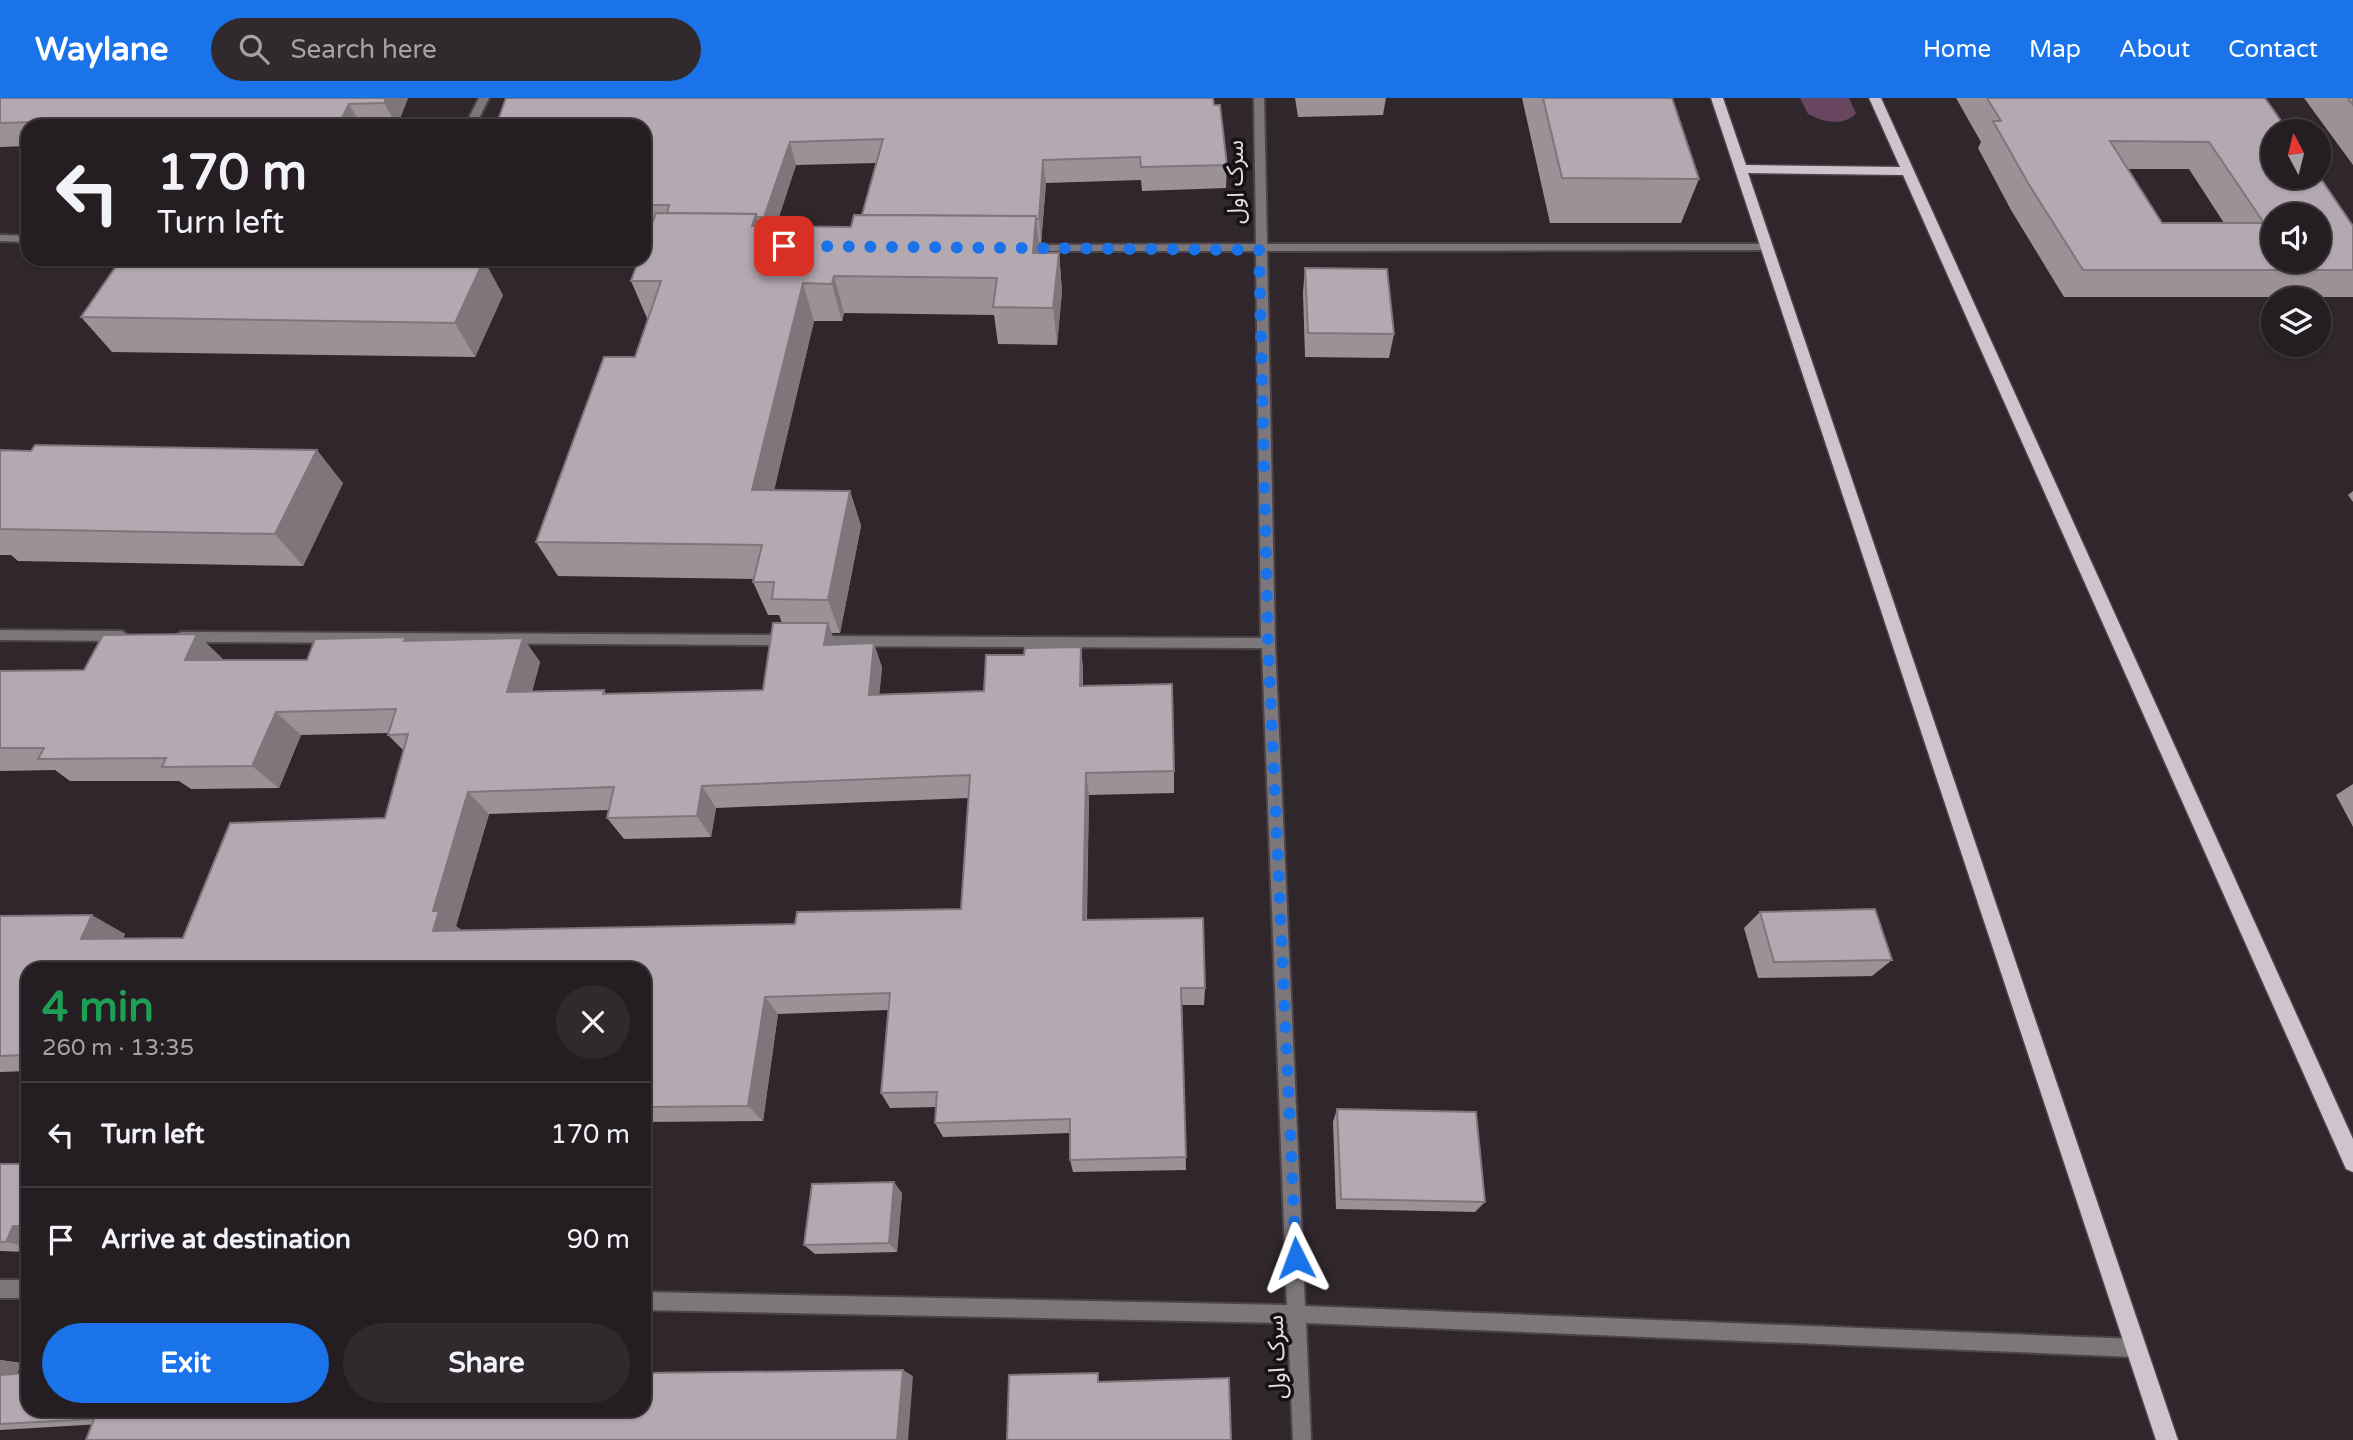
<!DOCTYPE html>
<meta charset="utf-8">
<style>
body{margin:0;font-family:"Varela Round","Noto Sans Arabic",sans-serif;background:#302a2f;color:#f1f3f6;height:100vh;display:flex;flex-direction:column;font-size:26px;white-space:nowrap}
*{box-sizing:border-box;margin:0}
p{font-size:23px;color:#a3a2a5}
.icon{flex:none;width:38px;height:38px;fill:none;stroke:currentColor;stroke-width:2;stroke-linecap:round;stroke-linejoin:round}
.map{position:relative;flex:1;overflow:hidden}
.details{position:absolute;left:21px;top:864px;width:630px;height:455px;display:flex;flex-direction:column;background:#241d22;border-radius:21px;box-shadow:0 2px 5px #0004,0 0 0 2px #413b40}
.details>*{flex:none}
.guide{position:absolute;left:21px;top:21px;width:630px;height:147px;border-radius:21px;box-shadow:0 2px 5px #0004,0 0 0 2px #413b40;background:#241d22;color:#f1f3f6;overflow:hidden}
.needle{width:46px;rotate:353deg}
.tools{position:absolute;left:2261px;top:21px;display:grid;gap:14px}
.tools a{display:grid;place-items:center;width:70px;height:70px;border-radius:50%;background:#241d22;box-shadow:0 2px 5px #0004,0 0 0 2px #413b40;font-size:35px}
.pin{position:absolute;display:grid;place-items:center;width:60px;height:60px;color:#fff;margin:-30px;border-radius:14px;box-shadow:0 4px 10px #0006}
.me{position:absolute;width:77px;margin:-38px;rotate:357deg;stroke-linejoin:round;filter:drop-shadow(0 0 5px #0008)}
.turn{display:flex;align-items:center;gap:24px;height:147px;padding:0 21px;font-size:32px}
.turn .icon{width:91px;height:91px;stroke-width:2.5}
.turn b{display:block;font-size:49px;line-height:60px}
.round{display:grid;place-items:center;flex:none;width:74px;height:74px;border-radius:37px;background:#302a2f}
.summary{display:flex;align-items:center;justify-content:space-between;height:119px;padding:0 21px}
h1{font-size:42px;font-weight:700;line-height:52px;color:#1e9e55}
.action{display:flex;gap:14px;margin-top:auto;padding:14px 21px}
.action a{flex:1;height:80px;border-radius:42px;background:#1a73e8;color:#fff;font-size:28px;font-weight:700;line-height:80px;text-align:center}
.action a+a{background:#302a2f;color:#f1f3f6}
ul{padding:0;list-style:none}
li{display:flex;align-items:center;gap:21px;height:105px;padding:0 21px;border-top:2px solid #413b40}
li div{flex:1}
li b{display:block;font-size:26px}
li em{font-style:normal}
header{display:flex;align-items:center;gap:42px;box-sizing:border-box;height:98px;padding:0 35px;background:#1a73e8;color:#fff}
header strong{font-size:33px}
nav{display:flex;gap:38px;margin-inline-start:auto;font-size:24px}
.search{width:490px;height:63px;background:#302a2f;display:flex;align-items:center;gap:18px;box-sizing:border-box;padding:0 24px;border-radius:38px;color:#a3a2a5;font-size:26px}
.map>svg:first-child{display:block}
.green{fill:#694660}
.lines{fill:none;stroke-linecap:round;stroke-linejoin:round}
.minor-casing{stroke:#4d444a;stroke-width:4}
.primary-casing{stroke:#4d444a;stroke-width:3}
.minor{fill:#7c777a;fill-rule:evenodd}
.primary{fill:#cec4cb;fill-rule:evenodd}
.wall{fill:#9b9197;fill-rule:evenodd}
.shaded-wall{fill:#7e767b}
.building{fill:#b4a9b0;stroke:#7e767b;stroke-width:2;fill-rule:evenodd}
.route{stroke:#1a73e8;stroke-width:12;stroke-dasharray:0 21.6}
.labels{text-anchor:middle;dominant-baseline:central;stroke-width:7;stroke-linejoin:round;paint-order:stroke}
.street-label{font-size:23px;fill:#e3dde1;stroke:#151114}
</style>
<header>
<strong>Waylane</strong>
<div class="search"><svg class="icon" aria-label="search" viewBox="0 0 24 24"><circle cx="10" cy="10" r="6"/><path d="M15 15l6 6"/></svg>Search here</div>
<nav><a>Home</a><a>Map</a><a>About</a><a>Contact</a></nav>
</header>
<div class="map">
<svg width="2353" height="1342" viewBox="0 0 2353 1342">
<rect width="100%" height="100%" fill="#30272d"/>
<!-- green -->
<path class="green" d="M1800,0H1849L1856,16C1840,29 1825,24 1808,16Z"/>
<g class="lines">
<!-- minor casing -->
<g class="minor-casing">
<g id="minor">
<polygon points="479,0 489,0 475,28 465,28"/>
<polygon points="1254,0 1264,0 1267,146 1767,146 1772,149 1767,152 1267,153 1275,545 1305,1208 2135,1241 2141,1244 2144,1250 2141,1256 2135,1259 1306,1225 1311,1342 1293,1342 1288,1225 644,1212 644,1194 1287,1207 1262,550 818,548 811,543 818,538 1261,540 1256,153 1023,153 1018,150 1023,147 1256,146"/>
<polygon points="0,137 28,138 28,144 0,143"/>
<polygon points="0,532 122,533 129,538 122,543 0,542"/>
<polygon points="181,534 787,537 794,542 787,547 181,544 174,539"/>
<rect x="0" y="1182" width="28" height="18"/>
</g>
</g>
<!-- primary casing -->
<g class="primary-casing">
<polygon id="primary" points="1711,0 1723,0 1746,67 1900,69 1869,0 1881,0 2353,1041 2353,1074 2346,1071 1903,77 1748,75 2178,1342 2156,1342"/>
</g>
<!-- minor -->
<use href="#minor" class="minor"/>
<!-- primary -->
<use href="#primary" class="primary"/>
</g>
<!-- wall -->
<g class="wall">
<polygon points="0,0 408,0 397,28 28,28 28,48 0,49"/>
<path d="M506,0L1227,67L1226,90L1142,93L1141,82L1046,85L1041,145H1039L1040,155H1059L1062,193L1057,247L998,246L994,217L844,215L842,223H814L774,392L850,393L861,428L840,535H831L836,546L882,569L879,597L984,593L1024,557L1081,549L1083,573V588L1174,673V695L1089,697L1087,822L1205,890L1204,907H1182L1186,1072L1073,1074L1070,1062V1035L943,1039L935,1025L936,1009L890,1010L881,995L888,912L778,916L763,1023L644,1024V872H28V973L0,974V818L125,836L123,841L183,840L385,720L404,653L388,637L389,635L301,637L279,690L191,691L179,683H70L55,672L0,673V573L84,572L223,561V562H307L409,543L523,540L540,564L532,594L604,592L606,596L763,592L782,525L779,517H768L753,484L754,481L558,478L536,444L635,259L648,220H647L631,183L650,130H644V28ZM876,65L862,117L851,129L776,128L796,67ZM969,700L961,811L795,826L461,832L456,828L489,716L609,712L607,720L624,741L711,739L716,710Z"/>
<polygon points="1295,0 1386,0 1383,17 1298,19"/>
<polygon points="1522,0 1672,0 1699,81 1681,125 1550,125"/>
<path d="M1956,0H2265L2353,128V199H2064L2011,112L1978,50L1981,44ZM2128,71H2189L2224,125H2162Z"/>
<polygon points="2304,0 2353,0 2353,67"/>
<polygon points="1305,170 1394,236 1389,260 1305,259 1303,194"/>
<polygon points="503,197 475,259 112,254 81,219"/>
<polygon points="0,352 343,385 303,468 18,463 11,457 0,457"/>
<polygon points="2353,393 2353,404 2348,397"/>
<polygon points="2353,686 2353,729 2336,697"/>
<polygon points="1760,814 1892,862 1872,878 1758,880 1744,830"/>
<polygon points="1337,1011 1485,1104 1475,1114 1336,1111 1333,1024"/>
<polygon points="0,1066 28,1066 28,1154 0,1153"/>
<polygon points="902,1095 897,1154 815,1156 804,1147"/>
<polygon points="0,1262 21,1265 17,1276 28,1312 913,1278 0,1332"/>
</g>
<!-- shaded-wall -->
<g class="shaded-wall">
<polygon points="386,0 408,0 397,28 384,5"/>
<polygon points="349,6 362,28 338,28"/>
<polygon points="790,44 796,67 771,142 764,119"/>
<polygon points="1043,62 1046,85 1041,145 1039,121"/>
<polygon points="756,116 768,154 752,128"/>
<polygon points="1036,118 1040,156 1033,155"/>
<polygon points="1059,155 1062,193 1057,247 1053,210"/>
<polygon points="484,162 503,197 475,259 455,225"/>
<polygon points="834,178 844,215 842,223 832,186"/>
<polygon points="803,185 814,223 766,427 752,392"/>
<polygon points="317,352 343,385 303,468 275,436"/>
<polygon points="850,393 861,428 840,535 828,502"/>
<polygon points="828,525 837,550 824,547"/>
<polygon points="197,536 223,561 212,586 185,562"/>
<polygon points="523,540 540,564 525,618 507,594"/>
<polygon points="874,545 882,569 877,620 869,597"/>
<polygon points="1081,549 1083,573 1082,612 1080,588"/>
<polygon points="276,614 301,637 279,690 252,668"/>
<polygon points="1086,675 1089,697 1086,841 1083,822"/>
<polygon points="702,688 716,710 711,739 697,718"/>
<polygon points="468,694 489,716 456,828 461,832 433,833 433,813"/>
<polygon points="92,817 125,836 115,859 81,841"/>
<polygon points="765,899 778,916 763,1023 748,1008"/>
<polygon points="894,1084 902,1095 897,1154 889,1145"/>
<polygon points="13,1128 28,1132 28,1149 6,1144"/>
<polygon points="0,1262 21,1265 14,1284 0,1282"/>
<polygon points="903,1272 913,1278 908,1342 897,1342"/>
</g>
<!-- building -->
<g class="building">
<polygon points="0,0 386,0 384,5 349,6 338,28 71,28 74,23 0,25"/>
<polygon points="506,0 1213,0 1214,7 1220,7 1227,67 1141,69 1140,59 1043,62 1039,121 1036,121 1036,118 862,117 883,41 790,44 764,119 757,119 756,116 667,115 669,107 644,107 644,28 496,28"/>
<polygon points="1543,0 1672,0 1699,81 1562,80"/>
<path d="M1987,0H2265L2288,33H2273V79L2319,78L2353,128V172H2083L2028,85L1993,23H2001ZM2110,43L2209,44L2264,125H2162ZM2273,117H2319V163H2273Z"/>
<polygon points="2348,0 2353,0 2353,7"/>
<polygon points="656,115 756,116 752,128 851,129 854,117 1036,118 1033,155 1059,155 1053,210 993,209 997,180 834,178 832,186 803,185 752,392 850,393 828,502 772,501 774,484 753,484 762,447 536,444 604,259 635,259 661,183 631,183 639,161 644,161 644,147"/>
<polygon points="121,161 417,161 484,162 455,225 81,219"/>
<polygon points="1305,170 1387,171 1394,236 1308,235"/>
<polygon points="35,347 317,352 275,436 0,431 0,352 31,353"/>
<path d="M773,525H828L824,547L874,545L869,597L984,593L986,557H1024L1025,550L1081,549L1080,588L1172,586L1174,673L1086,675L1083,822L1203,820L1205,890H1181L1186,1059L1070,1062V1021L935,1025L937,994L881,995L890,895L765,899L748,1008L644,1009V872H28V957L0,958V818L92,817L81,841L183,840L230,725L385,720L408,636L388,637L396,611L276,614L252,668L162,669L166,660L38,661L44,650H0V573L84,572L103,537L197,536L185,562H307L315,541L406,539L404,543L523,540L507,594L604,592L603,596L763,592ZM970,677L961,811L797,814L795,826L433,833L439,813H433L468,694L614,689L607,720L697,718L702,688Z"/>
<polygon points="1875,811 1892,862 1774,864 1760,814"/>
<polygon points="1337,1011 1476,1014 1485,1104 1341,1101"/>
<polygon points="0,1066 28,1066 28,1128 13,1128 6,1144 0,1144"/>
<polygon points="894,1084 889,1145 804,1147 812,1086"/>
<polygon points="903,1272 897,1342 86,1342 94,1321 0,1326 0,1277 28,1275 28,1312 644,1312 644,1275"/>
<polygon points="1098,1275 1098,1284 1229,1280 1231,1342 1007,1342 1009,1277"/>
</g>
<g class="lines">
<!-- route -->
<polyline class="route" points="784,148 1259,152 1268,545 1296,1160"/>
</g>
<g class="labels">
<!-- street labels -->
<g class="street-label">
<text transform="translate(1236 84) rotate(-90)">سرک‌ اول</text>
<text transform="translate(1277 1259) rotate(-92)">سرک‌ اول</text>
</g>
</g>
</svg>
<div class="tools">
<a><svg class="needle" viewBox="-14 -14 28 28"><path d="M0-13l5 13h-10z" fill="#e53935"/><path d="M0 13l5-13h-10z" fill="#a3a2a5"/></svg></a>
<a><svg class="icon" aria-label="sound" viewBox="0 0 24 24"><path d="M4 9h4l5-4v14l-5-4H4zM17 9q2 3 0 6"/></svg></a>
<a><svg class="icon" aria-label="layers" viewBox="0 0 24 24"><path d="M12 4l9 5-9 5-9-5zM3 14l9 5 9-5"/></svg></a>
</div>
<div class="pin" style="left:784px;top:148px;background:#d93025"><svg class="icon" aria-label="arrive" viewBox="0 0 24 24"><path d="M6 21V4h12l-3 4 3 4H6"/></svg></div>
<svg class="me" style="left:1296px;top:1160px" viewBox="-20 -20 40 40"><path d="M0-17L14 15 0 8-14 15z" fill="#1a73e8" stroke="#fff" stroke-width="4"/></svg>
<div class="guide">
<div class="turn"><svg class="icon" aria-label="left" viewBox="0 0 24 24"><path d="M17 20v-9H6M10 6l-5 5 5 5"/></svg><div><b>170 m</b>Turn left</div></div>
</div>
<section class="details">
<div class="summary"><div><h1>4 min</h1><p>260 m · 13:35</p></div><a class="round"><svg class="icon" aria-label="close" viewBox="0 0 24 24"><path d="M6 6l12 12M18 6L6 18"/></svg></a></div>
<ul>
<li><svg class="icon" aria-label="left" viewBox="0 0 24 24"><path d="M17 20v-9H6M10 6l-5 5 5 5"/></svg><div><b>Turn left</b></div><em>170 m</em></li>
<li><svg class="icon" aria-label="arrive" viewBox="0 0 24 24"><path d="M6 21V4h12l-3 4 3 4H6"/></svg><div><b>Arrive at destination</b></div><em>90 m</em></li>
</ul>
<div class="action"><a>Exit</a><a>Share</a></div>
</section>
</div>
